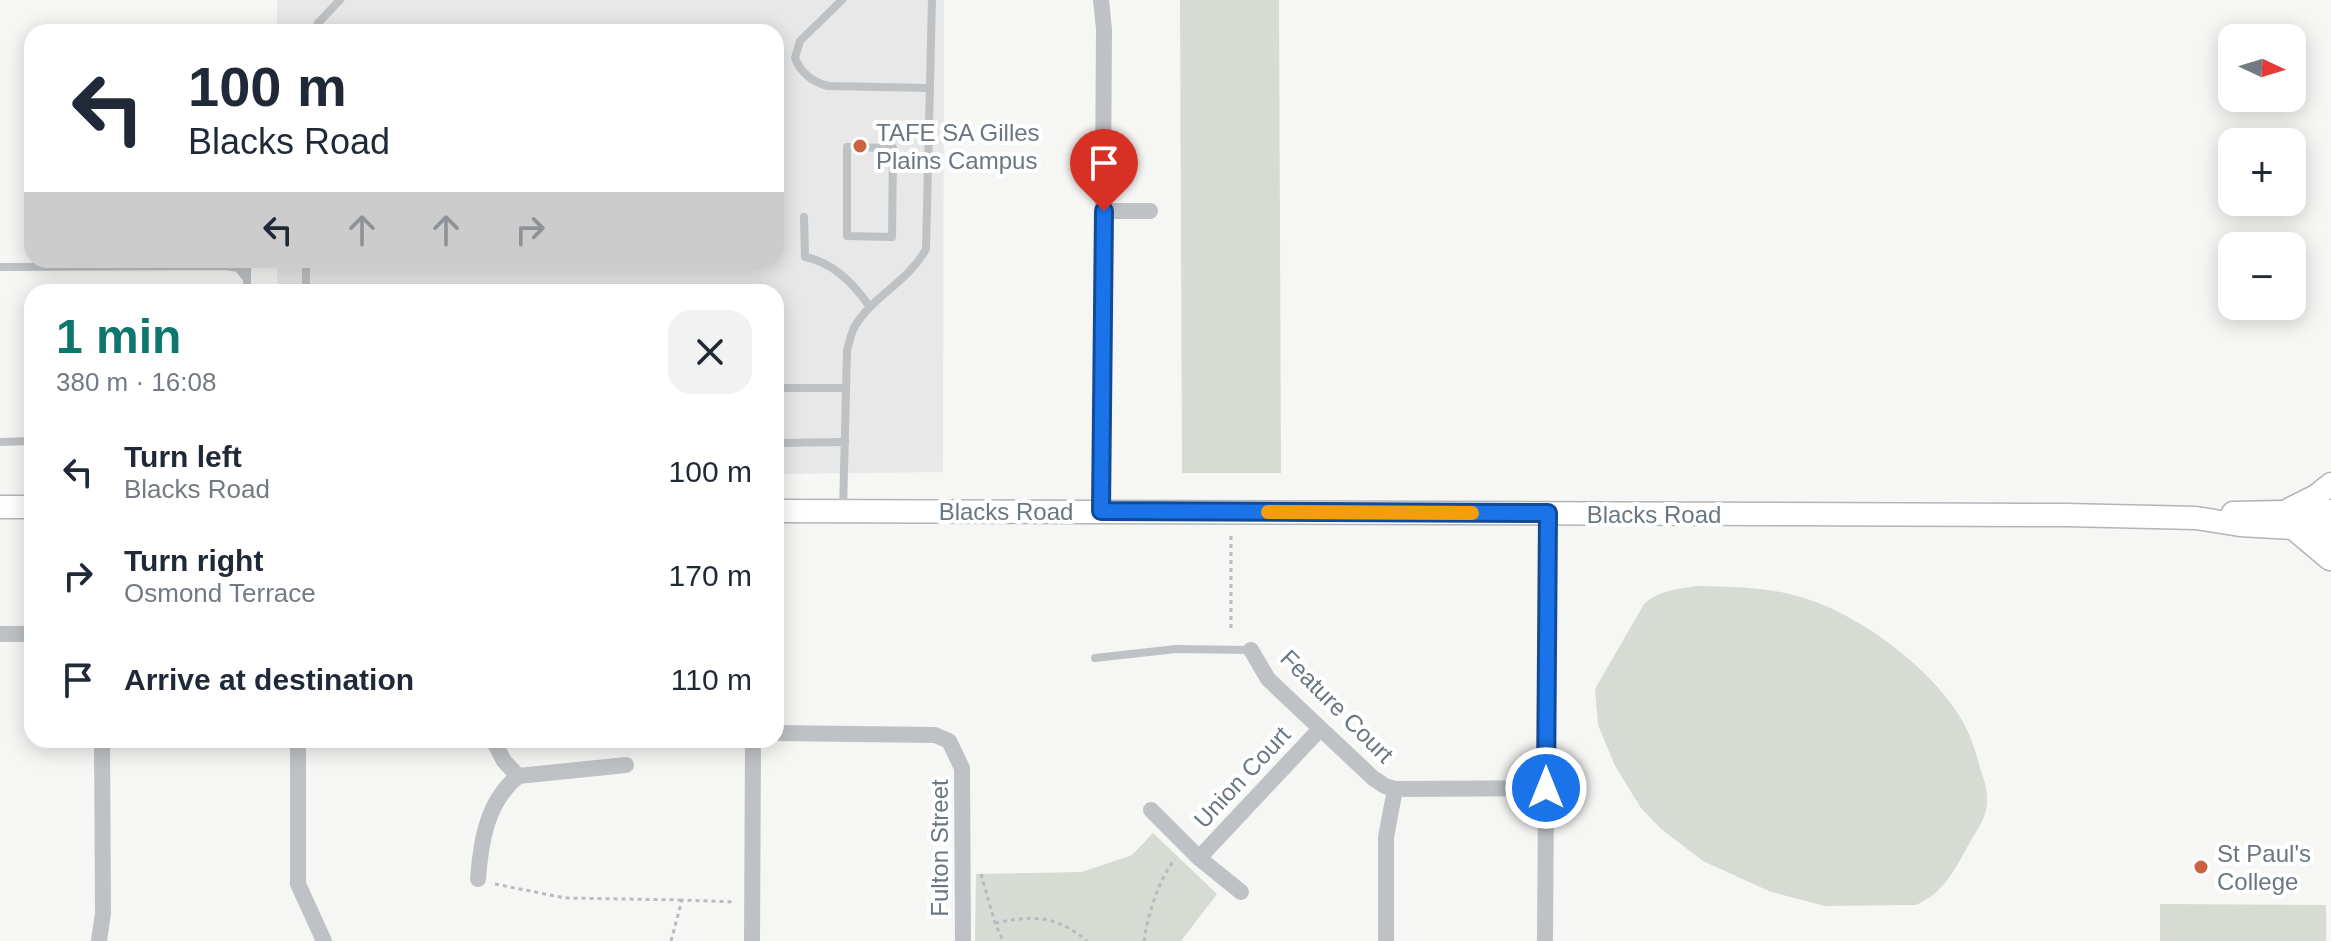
<!DOCTYPE html>
<meta charset="utf-8">
<style>
body{margin:0;font-family:Arial,sans-serif;background:#f2f2f3;color:#1f2937;height:100vh;display:flex;flex-direction:column;font-size:30px;white-space:nowrap}
*{box-sizing:border-box;margin:0}
p{font-size:26px;color:#747a83}
.icon{flex:none;width:44px;height:44px;fill:none;stroke:currentColor;stroke-width:2;stroke-linecap:round;stroke-linejoin:round}
.map{position:relative;flex:1;overflow:hidden}
.panel{position:absolute;left:24px;top:284px;width:760px;height:464px;display:flex;flex-direction:column;background:#fff;border-radius:24px;box-shadow:0 4px 20px #0003}
.panel>*{flex:none}
.hud{position:absolute;left:24px;top:24px;width:760px;height:244px;border-radius:24px;box-shadow:0 4px 20px #0003;background:#fff;color:#1f2937;overflow:hidden}
.needle{width:52px;rotate:94deg}
.buttons{position:absolute;left:2218px;top:24px;display:grid;gap:16px}
.buttons a{display:grid;place-items:center;width:88px;height:88px;border-radius:16px;background:#fff;box-shadow:0 4px 20px #0003;font-size:40px}
.pin{position:absolute;display:grid;place-items:center;width:68px;height:68px;color:#fff;margin:-82px -34px;border-radius:50% 50% 50% 0;rotate:-45deg;box-shadow:0 0 8px #0007}
.pin .icon{rotate:45deg}
.me{position:absolute;width:88px;margin:-44px;rotate:0deg;stroke-linejoin:round;filter:drop-shadow(0 0 6px #0008)}
.turn{display:flex;align-items:center;gap:28px;height:168px;padding:0 32px;font-size:36px}
.turn .icon{width:104px;height:104px;stroke-width:2.5}
.turn b{display:block;font-size:56px;line-height:68px}
.lanes{display:flex;align-items:center;height:76px;padding:0 32px;background:#0003;justify-content:center;gap:40px;direction:ltr}
.lanes .off{opacity:.35}
.round{display:grid;place-items:center;flex:none;width:84px;height:84px;border-radius:24px;background:#f2f2f3}
.overview{display:flex;align-items:center;justify-content:space-between;height:136px;padding:0 32px}
h1{font-size:48px;font-weight:700;line-height:60px;color:#0f766e}
ul{padding:0;list-style:none}
li{display:flex;align-items:center;gap:24px;height:104px;padding:0 32px}
li div{flex:1}
li b{display:block;font-size:30px}
li em{font-style:normal}
.map>svg:first-child{display:block}
.built{fill:#e7e8e7}
.green{fill:#d6dbd4}
.lines{fill:none;stroke-linecap:round;stroke-linejoin:round}
.secondary-casing{stroke:#b1b5b9;stroke-width:25}
.highway-casing{stroke:#b2b5b8;stroke-width:31}
.path{stroke:#b8bbbd;stroke-width:3;stroke-dasharray:4 4;stroke-linecap:butt}
.lane{stroke:#bec2c5;stroke-width:8}
.street{stroke:#bec2c5;stroke-width:16}
.secondary{stroke:#fff;stroke-width:22}
.highway{stroke:#fff;stroke-width:28}
.route-casing{stroke:#114b97;stroke-width:20}
.route{stroke:#1a73e8;stroke-width:14}
.slow{stroke:#f59e0b;stroke-width:14}
.poi-dot{fill:#cd633e;stroke:#fff;stroke-width:3}
.labels{text-anchor:middle;dominant-baseline:central;stroke-width:8;stroke-linejoin:round;paint-order:stroke}
.poi-label{font-size:24px;fill:#6a7681;stroke:#fff;text-anchor:start}
.street-label{font-size:24px;fill:#6a7681;stroke:#fff}
</style>
<div class="map">
<svg width="2331" height="941" viewBox="0 0 2331 941">
<rect width="100%" height="100%" fill="#f6f7f4"/>
<!-- built -->
<polygon class="built" points="277,0 944,0 943,472 776,474 776,292 277,292 277,260 776,260 776,32 277,32"/>
<!-- green -->
<g class="green">
<polygon points="1180,0 1279,0 1281,473 1182,473"/>
<path d="M1698,586C1734,587 1773,587 1807,599C1863,617 1934,670 1963,722C1971,736 1976,752 1980,768C1984,779 1988,792 1987,804C1986,818 1977,830 1970,842C1955,869 1945,892 1916,905L1825,906L1771,892L1703,861L1660,828L1641,808L1615,766L1598,725L1595,689L1644,604C1660,590 1678,589 1698,586Z"/>
<polygon points="1153,833 1217,894 1181,941 975,941 976,874 1082,872 1132,855"/>
<polygon points="2160,904 2326,905 2326,941 2160,941"/>
</g>
<g class="lines">
<!-- secondary casing -->
<g class="secondary-casing">
<g id="secondary">
<polyline points="0,507 32,507"/>
<polyline points="2290,509 2316,496 2331,484"/>
<polyline points="776,511 2066,515 2196,518 2240,525 2331,530"/>
<polyline points="2233,513 2331,511"/>
</g>
</g>
<!-- highway casing -->
<g class="highway-casing">
<polyline id="highway" points="2300,530 2331,556"/>
</g>
<!-- path -->
<g class="path">
<polyline points="1231,628 1231,535"/>
<polyline points="981,874 995,923 1003,941"/>
<polyline points="495,884 565,898 682,900"/>
<path d="M995,923C1033,915 1056,915 1087,941"/>
<polyline points="671,941 682,900 735,902"/>
<path d="M1144,941C1148,914 1158,881 1175,859"/>
</g>
<!-- lane -->
<g class="lane">
<path d="M842,0L800,41L795,58C801,73 812,82 828,86L930,88"/>
<polyline points="315,32 318,23 340,0"/>
<polygon points="847,147 893,148 892,237 847,236"/>
<polyline points="893,161 928,161"/>
<path d="M804,217L805,257C833,262 854,284 870,307"/>
<polyline points="0,267 226,266 238,268 247,279"/>
<polyline points="247,292 247,260"/>
<polyline points="306,292 306,260"/>
<polyline points="776,388 846,388"/>
<polyline points="0,442 32,441"/>
<polyline points="776,443 845,442"/>
<path d="M843,511L847,351C849,343 851,333 855,326C873,296 909,281 926,249L932,0"/>
<polyline points="1095,658 1176,649 1251,650"/>
</g>
<!-- street -->
<g class="street">
<polyline points="1101,0 1104,29 1101,511"/>
<polyline points="1104,211 1150,211"/>
<polyline points="0,634 32,634"/>
<polyline points="1251,650 1268,679 1373,778 1385,786 1395,789 1546,788"/>
<polyline points="776,733 935,735 949,741 962,768 963,941"/>
<polyline points="298,740 298,884 324,941"/>
<polyline points="493,740 504,761 518,776 626,765"/>
<polyline points="1151,810 1199,858 1241,892"/>
<polyline points="1199,858 1320,729"/>
<path d="M478,879C481,840 487,802 518,776"/>
<polyline points="99,941 103,913 102,740"/>
<polyline points="752,941 753,740"/>
<polyline points="1386,941 1386,837 1395,789"/>
<polyline points="1545,941 1548,513"/>
</g>
<!-- secondary -->
<use href="#secondary" class="secondary"/>
<!-- highway -->
<use href="#highway" class="highway"/>
</g>
<g class="lines">
<!-- route casing -->
<g class="route-casing">
<polyline id="route" points="1104,211 1101,511 1548,513 1546,788"/>
</g>
<!-- route -->
<use href="#route" class="route"/>
<!-- slow -->
<polyline class="slow" points="1268,512 1472,513"/>
</g>
<!-- markers -->
<g class="poi-dot">
<circle cx="860" cy="146" r="8"/>
<circle cx="2201" cy="867" r="8"/>
</g>
<g class="labels">
<!-- poi labels -->
<g class="poi-label">
<text x="876" y="132">TAFE SA Gilles<tspan x="876" dy="28">Plains Campus</tspan></text>
<text x="2217" y="853">St Paul's<tspan x="2217" dy="28">College</tspan></text>
</g>
<!-- street labels -->
<g class="street-label">
<text x="1006" y="511">Blacks Road</text>
<text x="1654" y="514">Blacks Road</text>
<text transform="translate(1337 706) rotate(45)">Feature Court</text>
<text transform="translate(1242 777) rotate(-47)">Union Court</text>
<text transform="translate(939 848) rotate(-90)">Fulton Street</text>
</g>
</g>
</svg>
<div class="buttons">
<a><svg class="needle" viewBox="-14 -14 28 28"><path d="M0-13l5 13h-10z" fill="#e53935"/><path d="M0 13l5-13h-10z" fill="#747a83"/></svg></a>
<a>+</a>
<a>−</a>
</div>
<div class="pin" style="left:1104px;top:211px;background:#d93025"><svg class="icon" aria-label="arrive" viewBox="0 0 24 24"><path d="M6 21V4h12l-3 4 3 4H6"/></svg></div>
<svg class="me" style="left:1546px;top:788px" viewBox="-20 -20 40 40"><circle r="17" fill="#1a73e8" stroke="#fff" stroke-width="3"/><path d="M0-11L8 9 0 5-8 9z" fill="#fff"/></svg>
<div class="hud">
<div class="turn"><svg class="icon" aria-label="left" viewBox="0 0 24 24"><path d="M17 20v-9H6M10 6l-5 5 5 5"/></svg><div><b>100 m</b>Blacks Road</div></div>
<div class="lanes"><svg class="icon" aria-label="left" viewBox="0 0 24 24"><path d="M17 20v-9H6M10 6l-5 5 5 5"/></svg><svg class="icon off" aria-label="ahead" viewBox="0 0 24 24"><path d="M12 20V5M6 11l6-6 6 6"/></svg><svg class="icon off" aria-label="ahead" viewBox="0 0 24 24"><path d="M12 20V5M6 11l6-6 6 6"/></svg><svg class="icon off" aria-label="right" viewBox="0 0 24 24"><path d="M7 20v-9h11M14 6l5 5-5 5"/></svg></div>
</div>
<section class="panel">
<div class="overview"><div><h1>1 min</h1><p>380 m · 16:08</p></div><a class="round"><svg class="icon" aria-label="close" viewBox="0 0 24 24"><path d="M6 6l12 12M18 6L6 18"/></svg></a></div>
<ul>
<li><svg class="icon" aria-label="left" viewBox="0 0 24 24"><path d="M17 20v-9H6M10 6l-5 5 5 5"/></svg><div><b>Turn left</b><p>Blacks Road</p></div><em>100 m</em></li>
<li><svg class="icon" aria-label="right" viewBox="0 0 24 24"><path d="M7 20v-9h11M14 6l5 5-5 5"/></svg><div><b>Turn right</b><p>Osmond Terrace</p></div><em>170 m</em></li>
<li><svg class="icon" aria-label="arrive" viewBox="0 0 24 24"><path d="M6 21V4h12l-3 4 3 4H6"/></svg><div><b>Arrive at destination</b></div><em>110 m</em></li>
</ul>
</section>
</div>
